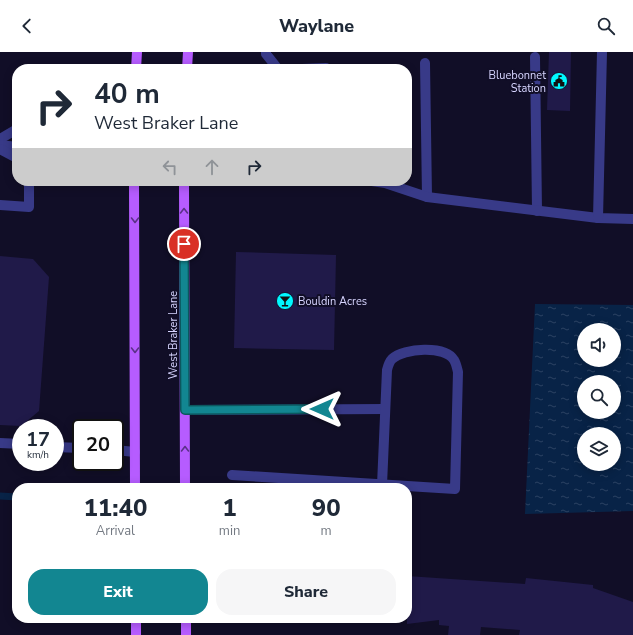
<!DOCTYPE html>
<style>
body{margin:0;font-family:"Nunito Sans",sans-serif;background:#f6f6f7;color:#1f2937;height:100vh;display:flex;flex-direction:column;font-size:15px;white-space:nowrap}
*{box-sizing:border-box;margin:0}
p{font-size:13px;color:#747a83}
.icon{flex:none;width:22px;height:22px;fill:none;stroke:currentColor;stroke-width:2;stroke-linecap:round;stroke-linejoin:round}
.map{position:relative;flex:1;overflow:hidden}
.details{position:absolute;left:12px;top:431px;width:400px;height:140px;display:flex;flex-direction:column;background:#fff;border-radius:16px;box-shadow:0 2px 10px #0003}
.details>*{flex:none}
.hud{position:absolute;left:12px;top:12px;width:400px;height:122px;border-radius:16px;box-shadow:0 2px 10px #0003;background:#fff;color:#1f2937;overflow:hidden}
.buttons{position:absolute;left:577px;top:271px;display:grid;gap:8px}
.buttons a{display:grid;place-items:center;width:44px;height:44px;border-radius:50%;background:#fff;box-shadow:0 2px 10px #0003;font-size:20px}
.speed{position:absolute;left:12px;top:367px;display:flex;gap:8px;font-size:20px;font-weight:700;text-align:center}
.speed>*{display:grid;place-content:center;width:52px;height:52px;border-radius:50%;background:#fff;box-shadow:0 2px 10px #0003;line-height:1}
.speed small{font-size:10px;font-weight:400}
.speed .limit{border:2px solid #111;border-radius:6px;background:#fff;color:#111}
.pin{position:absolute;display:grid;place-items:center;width:34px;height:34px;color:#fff;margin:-17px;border:2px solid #fff;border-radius:50%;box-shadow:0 1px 4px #0007}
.me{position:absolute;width:44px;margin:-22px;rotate:270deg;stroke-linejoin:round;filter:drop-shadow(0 0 3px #0008)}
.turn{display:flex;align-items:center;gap:14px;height:84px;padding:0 16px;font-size:18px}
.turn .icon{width:52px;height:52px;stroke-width:2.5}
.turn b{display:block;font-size:28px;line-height:34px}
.lanes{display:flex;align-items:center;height:38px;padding:0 16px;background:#0003;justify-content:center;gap:20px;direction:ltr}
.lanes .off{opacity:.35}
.eta{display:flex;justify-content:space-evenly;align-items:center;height:68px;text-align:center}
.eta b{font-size:24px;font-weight:800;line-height:28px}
.primary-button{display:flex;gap:8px;margin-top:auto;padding:8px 16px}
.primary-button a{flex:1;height:46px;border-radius:16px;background:#128691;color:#fff;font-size:16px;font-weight:800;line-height:46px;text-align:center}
.primary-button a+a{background:#f6f6f7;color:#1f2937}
header{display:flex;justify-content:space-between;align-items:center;height:52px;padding:0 16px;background:#fff;font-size:18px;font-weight:800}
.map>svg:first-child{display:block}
.water{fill:url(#water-ripples);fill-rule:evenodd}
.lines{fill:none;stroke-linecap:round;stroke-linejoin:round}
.stream{stroke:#082347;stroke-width:7}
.building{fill:#201a49}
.minor{stroke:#383a88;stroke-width:10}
.major{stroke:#b65cff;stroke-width:10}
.oneway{stroke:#5b3188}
.route-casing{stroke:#0c575e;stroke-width:10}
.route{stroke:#128691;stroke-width:7}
.labels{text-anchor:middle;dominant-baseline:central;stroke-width:4;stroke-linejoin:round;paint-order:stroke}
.poi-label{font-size:11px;fill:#d7d5ff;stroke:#110e27;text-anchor:end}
.street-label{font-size:11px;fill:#d7d5ff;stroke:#110e27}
</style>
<header><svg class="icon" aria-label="back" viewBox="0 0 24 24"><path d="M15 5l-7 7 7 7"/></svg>Waylane<svg class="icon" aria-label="search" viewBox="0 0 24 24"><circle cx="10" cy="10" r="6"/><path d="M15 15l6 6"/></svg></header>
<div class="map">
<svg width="633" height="583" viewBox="0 0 633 583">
<defs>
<pattern id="water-ripples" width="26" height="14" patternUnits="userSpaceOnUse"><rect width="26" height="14" fill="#082347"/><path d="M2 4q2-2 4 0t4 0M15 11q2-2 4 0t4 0" fill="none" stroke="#2b4263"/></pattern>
</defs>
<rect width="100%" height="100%" fill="#110e27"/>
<!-- water -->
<path class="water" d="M535,252L633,253V459L525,462ZM584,278H614V308H584ZM584,330H614V360H584ZM584,382H614V412H584Z"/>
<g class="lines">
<!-- stream -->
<polyline class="stream" points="0,444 17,445"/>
</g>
<!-- building -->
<g class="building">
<polygon points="549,0 571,0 570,59 547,58"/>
<polygon points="236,200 336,203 334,298 234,296"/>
<polygon points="0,204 33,207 49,225 39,359 21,374 0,373"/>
<polygon points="407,524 525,532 526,526 593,533 593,536 633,550 633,583 519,583 520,578 481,575 480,583 448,583 449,574 439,573 439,568 407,572"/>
</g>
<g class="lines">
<!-- minor -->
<g class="minor">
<polyline points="266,0 266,2 278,17"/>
<polyline points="535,5 537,159"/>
<polyline points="425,11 427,145"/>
<polyline points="302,17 326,16"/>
<polyline points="0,87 17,77"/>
<polyline points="0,93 17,95"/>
<polyline points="0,97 17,106"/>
<polyline points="372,129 385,131 427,145 598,166 633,167"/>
<polyline points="0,153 29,155 29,129"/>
<polyline points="598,166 602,0"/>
<polyline points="185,358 385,357"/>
<polyline points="0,391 21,392"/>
<polyline points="55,395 81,396"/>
<polyline points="115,398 135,400"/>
<path d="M232,423L455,437L458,320C457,316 456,311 454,308C445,293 404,296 392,307C390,309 388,314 387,318L382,433"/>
</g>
<!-- major -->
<g class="major">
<polyline points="136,17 137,0"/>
<polyline points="187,17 188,0"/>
<polyline points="134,129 135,436"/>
<polyline points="184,129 185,436"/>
<polyline points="136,566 136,583"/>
<polyline points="186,566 186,583"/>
</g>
</g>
<!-- one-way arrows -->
<defs><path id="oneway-chevron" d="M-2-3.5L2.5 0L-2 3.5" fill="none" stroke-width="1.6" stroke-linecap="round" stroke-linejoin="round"/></defs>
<g class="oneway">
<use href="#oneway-chevron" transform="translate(184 159) rotate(-90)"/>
<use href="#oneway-chevron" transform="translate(135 168) rotate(90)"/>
<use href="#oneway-chevron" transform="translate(135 298) rotate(90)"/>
<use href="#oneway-chevron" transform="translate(185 397) rotate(-90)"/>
</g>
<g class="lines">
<!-- route casing -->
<g class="route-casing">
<polyline id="route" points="184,192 185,358 322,357"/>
</g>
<!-- route -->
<use href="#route" class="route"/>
</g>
<!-- icons -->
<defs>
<g id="civic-disc" transform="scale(0.9)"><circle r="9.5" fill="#01f8ff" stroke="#110e27"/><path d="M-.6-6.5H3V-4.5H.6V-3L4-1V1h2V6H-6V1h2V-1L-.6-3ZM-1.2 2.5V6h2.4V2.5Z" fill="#111"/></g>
<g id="bar-disc" transform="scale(0.9)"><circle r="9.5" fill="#01f8ff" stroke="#110e27"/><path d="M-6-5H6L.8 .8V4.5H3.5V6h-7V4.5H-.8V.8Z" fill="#111"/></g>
</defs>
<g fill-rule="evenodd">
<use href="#civic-disc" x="559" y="29"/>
<use href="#bar-disc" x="285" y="249"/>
</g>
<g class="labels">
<!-- poi labels -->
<g class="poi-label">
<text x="546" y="23">Bluebonnet<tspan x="546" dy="13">Station</tspan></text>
<text x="298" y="249" text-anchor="start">Bouldin Acres</text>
</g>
<!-- street labels -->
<g class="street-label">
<text transform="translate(173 283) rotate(-90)">West Braker Lane</text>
</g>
</g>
</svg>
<div class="buttons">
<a><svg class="icon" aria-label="sound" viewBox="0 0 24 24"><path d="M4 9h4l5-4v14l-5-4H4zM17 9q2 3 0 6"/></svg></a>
<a><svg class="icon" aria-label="search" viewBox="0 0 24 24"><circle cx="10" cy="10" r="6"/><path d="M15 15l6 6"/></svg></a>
<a><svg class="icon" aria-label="layers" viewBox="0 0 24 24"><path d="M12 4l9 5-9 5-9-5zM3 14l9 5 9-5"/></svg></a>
</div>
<div class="speed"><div>17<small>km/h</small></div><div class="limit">20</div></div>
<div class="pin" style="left:184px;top:192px;background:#d93025"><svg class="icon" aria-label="arrive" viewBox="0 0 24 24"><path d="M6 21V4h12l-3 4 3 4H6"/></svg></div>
<svg class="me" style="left:322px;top:357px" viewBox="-20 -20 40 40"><path d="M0-17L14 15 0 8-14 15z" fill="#128691" stroke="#fff" stroke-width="4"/></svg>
<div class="hud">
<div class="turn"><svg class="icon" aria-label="right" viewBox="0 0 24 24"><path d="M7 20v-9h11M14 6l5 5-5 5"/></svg><div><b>40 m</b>West Braker Lane</div></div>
<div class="lanes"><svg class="icon off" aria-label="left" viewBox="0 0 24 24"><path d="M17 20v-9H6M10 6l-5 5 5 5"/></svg><svg class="icon off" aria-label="ahead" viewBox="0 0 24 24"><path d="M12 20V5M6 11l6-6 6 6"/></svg><svg class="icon" aria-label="right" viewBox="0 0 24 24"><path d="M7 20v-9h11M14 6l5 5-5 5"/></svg></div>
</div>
<section class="details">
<div class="eta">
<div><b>11:40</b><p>Arrival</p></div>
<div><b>1</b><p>min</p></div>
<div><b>90</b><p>m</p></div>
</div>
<div class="primary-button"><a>Exit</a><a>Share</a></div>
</section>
</div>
